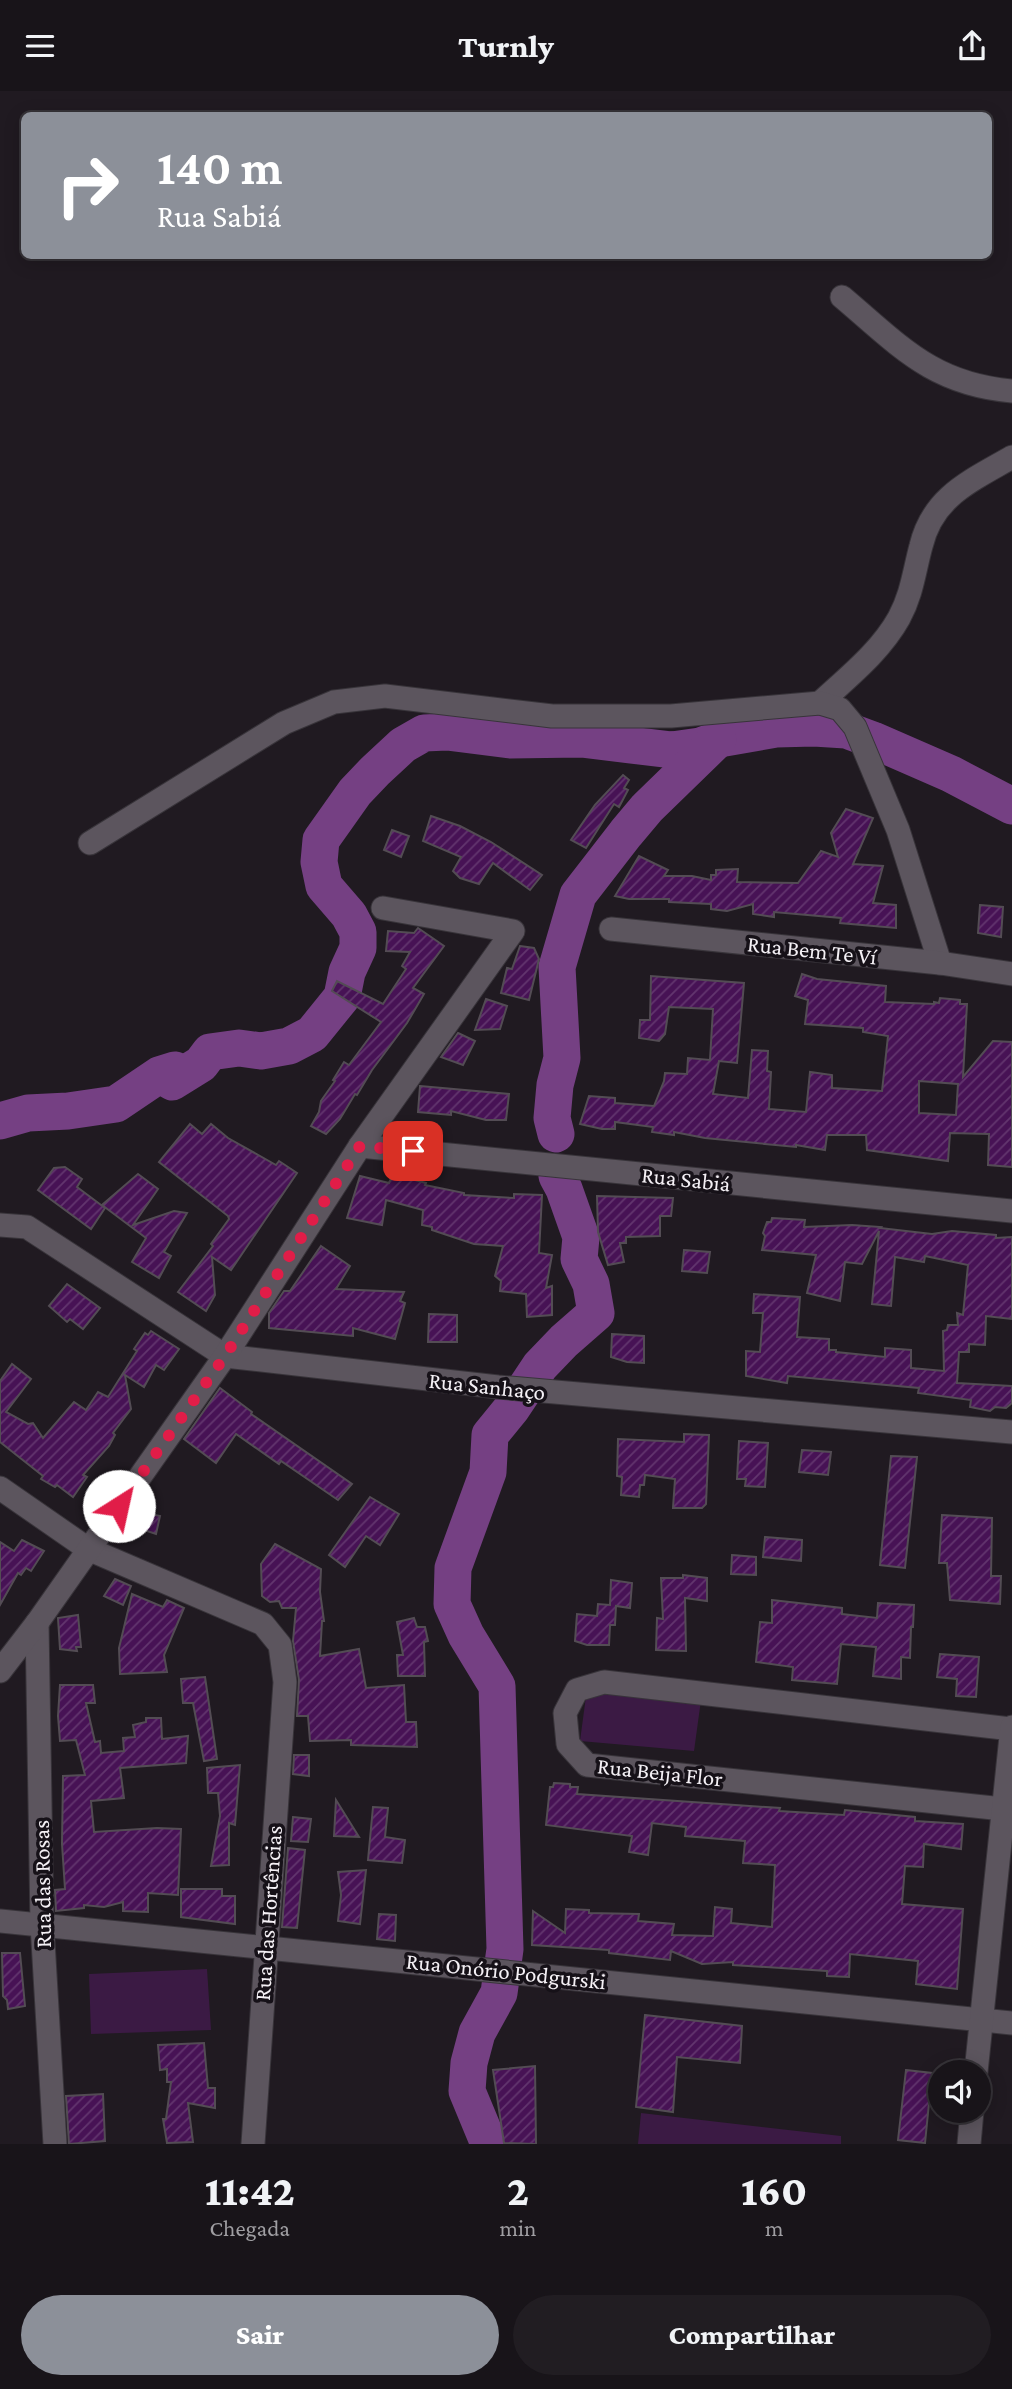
<!DOCTYPE html>
<html lang="pt">
<meta charset="utf-8">
<style>
body{margin:0;font-family:"Crimson Pro",serif;background:#211d22;color:#f1f3f6;height:100vh;display:flex;flex-direction:column;font-size:26px;white-space:nowrap}
*{box-sizing:border-box;margin:0}
p{font-size:23px;color:#9f9ea2}
.icon{flex:none;width:38px;height:38px;fill:none;stroke:currentColor;stroke-width:2;stroke-linecap:round;stroke-linejoin:round}
.map{position:relative;height:2053px;overflow:hidden}
.sheet{display:flex;flex-direction:column;background:#181419;flex:1}
.sheet>*{flex:none}
.guide{position:absolute;left:21px;top:21px;width:971px;height:147px;border-radius:10px;box-shadow:0 4px 18px #0003,0 0 0 2px #363338;background:#8c9099;color:#fff;overflow:hidden}
.controls{position:absolute;left:928px;top:1969px;display:grid;gap:14px}
.controls a{display:grid;place-items:center;width:63px;height:63px;border-radius:50%;background:#181419;box-shadow:0 4px 18px #0003,0 0 0 2px #363338;font-size:35px}
.pin{position:absolute;display:grid;place-items:center;width:60px;height:60px;color:#fff;margin:-30px;border-radius:14px;box-shadow:0 4px 10px #0006}
.me{position:absolute;width:77px;margin:-38px;rotate:35deg;stroke-linejoin:round;filter:drop-shadow(0 0 5px #0008)}
.turn{display:flex;align-items:center;gap:24px;height:147px;padding:0 21px;font-size:32px}
.turn .icon{width:91px;height:91px;stroke-width:2.5}
.turn b{display:block;font-size:49px;line-height:60px}
.eta{display:flex;justify-content:space-evenly;align-items:center;height:119px;text-align:center}
.eta b{font-size:42px;font-weight:800;line-height:49px}
.cta{display:flex;gap:14px;margin-top:auto;padding:14px 21px}
.cta a{flex:1;height:80px;border-radius:42px;background:#8c9099;color:#fff;font-size:28px;font-weight:800;line-height:80px;text-align:center}
.cta a+a{background:#211d22;color:#f1f3f6}
header{display:flex;justify-content:space-between;align-items:center;height:91px;padding:0 21px;background:#181419;font-size:32px;font-weight:800}
.map>svg:first-child{display:block}
.park{fill:#3b1a44}
.lines{fill:none;stroke-linecap:round;stroke-linejoin:round}
.river{stroke:#754083;stroke-width:37}
.building{fill:url(#building-hatch);stroke:#534c54;stroke-width:2;fill-rule:evenodd}
.minor-casing{stroke:#38343a;stroke-width:25}
.minor{stroke:#5c555e;stroke-width:23}
.route{stroke:#e11d48;stroke-width:12;stroke-dasharray:0 21.6}
.labels{text-anchor:middle;dominant-baseline:central;stroke-width:7;stroke-linejoin:round;paint-order:stroke}
.street-label{font-size:23px;fill:#f4f0f5;stroke:#161118}
</style>
<header><svg class="icon" aria-label="menu" viewBox="0 0 24 24"><path d="M4 6h16M4 12h16M4 18h16"/></svg>Turnly<svg class="icon" aria-label="share" viewBox="0 0 24 24"><path d="M12 15V3M7 8l5-5 5 5M5 13v7h14v-7"/></svg></header>
<div class="map">
<svg width="1012" height="2053" viewBox="0 0 1012 2053">
<defs>
<pattern id="building-hatch" width="6" height="6" patternUnits="userSpaceOnUse" patternTransform="scale(1.75)"><rect width="6" height="6" fill="#471255"/><path d="M-1 1l2-2M0 6l6-6M5 7l2-2" fill="none" stroke="#62356e"/></pattern>
</defs>
<rect width="100%" height="100%" fill="#201a21"/>
<!-- park -->
<g class="park">
<polygon points="587,1598 701,1609 694,1660 580,1650"/>
<polygon points="207,1878 211,1939 91,1943 89,1883"/>
<polygon points="641,2022 841,2045 841,2053 638,2053"/>
</g>
<g class="lines">
<!-- river -->
<g class="river">
<polyline points="0,1030 28,1022 68,1020 116,1013 159,984 175,979 172,991 201,973 210,961 239,957 261,960 289,955 312,943 342,906 347,881 358,857 358,841 349,824 324,795 319,771 321,749 355,701 375,680 403,654 424,642 447,641 510,649 581,648 672,659 700,655 719,648 776,638 814,637 846,639 873,649 951,683 1012,715"/>
<polyline points="556,1043 552,1027 555,994 562,967 557,876 578,804 626,742 647,717 718,648"/>
<polyline points="489,2053 467,2000 469,1972 477,1942 499,1902 505,1858 497,1595 466,1544 452,1513 453,1477 488,1381 490,1344 512,1317 540,1275 564,1250 596,1222 591,1193 579,1168 581,1146 564,1098 557,1085"/>
</g>
</g>
<!-- building -->
<g class="building">
<polygon points="623,684 629,689 624,697 628,699 619,716 614,713 586,757 571,749 595,714"/>
<polygon points="846,718 873,727 853,773 883,775 873,812 896,814 896,837 840,832 841,827 774,821 774,826 753,823 753,813 727,820 711,818 711,813 669,811 669,808 629,808 615,805 639,765 668,779 664,785 692,785 711,789 711,784 716,784 716,779 738,778 737,791 798,792 821,760 838,766 831,742"/>
<polygon points="431,725 460,735 491,751 542,784 530,799 493,772 479,793 460,787 453,780 461,766 423,750"/>
<polygon points="392,739 409,745 401,766 384,759"/>
<polygon points="980,814 1003,816 1001,846 978,842"/>
<polygon points="418,837 444,855 413,897 424,903 407,932 372,979 357,1004 355,1003 340,1028 326,1043 311,1035 319,1021 321,1010 335,990 333,989 344,971 349,974 381,931 332,900 337,890 383,913 406,878 402,875 410,861 386,860 388,840 414,842"/>
<polygon points="520,855 534,857 539,868 529,909 501,902 507,877 512,878"/>
<path d="M802,883L817,888L886,895L885,911L934,913V911L939,912L940,907L960,909V913H967L963,986L993,950L1012,951V1076L988,1074L989,1043L950,1042L948,1070L867,1059L866,1044H827L825,1059L796,1054V1056L705,1047L674,1041V1044L652,1041L653,1036L615,1031V1038H602L580,1033L589,1005L615,1007V1012L654,1015L664,990L665,982L687,983L688,967L710,969L713,918L669,916L665,943L659,950L639,947L640,929H650L651,885L744,892L737,972L719,970L713,1003L748,1007L752,959L768,960L767,980L771,981L769,1018L806,1021L810,981L832,984V997L882,1000L888,945L863,941V937L805,933L808,909L795,905ZM919,990L958,993L956,1024L919,1022Z"/>
<polygon points="486,908 507,915 500,938 475,939"/>
<polygon points="458,942 475,950 463,974 441,966"/>
<polygon points="420,995 509,1003 506,1029 486,1029 451,1020 451,1024 418,1021"/>
<polygon points="190,1033 202,1043 211,1033 228,1047 276,1074 279,1070 297,1082 231,1179 212,1166 215,1204 206,1220 178,1201 213,1155 211,1153 229,1128 228,1125 159,1071"/>
<polygon points="65,1076 82,1088 77,1096 105,1117 91,1138 38,1099 54,1077"/>
<polygon points="138,1083 158,1098 133,1134 174,1120 187,1122 164,1161 171,1165 159,1187 132,1171 146,1147 102,1114"/>
<polygon points="393,1083 426,1092 425,1094 464,1102 464,1104 514,1107 514,1103 542,1104 539,1162 552,1164 546,1197 552,1195 552,1224 527,1226 526,1203 500,1200 501,1190 495,1185 503,1155 474,1153 432,1139 432,1136 422,1134 423,1119 386,1109 382,1134 347,1127 360,1085 389,1092"/>
<polygon points="597,1105 673,1107 671,1125 660,1125 660,1145 626,1146 626,1152 620,1152 624,1171 608,1174 598,1141"/>
<polygon points="772,1127 805,1129 804,1136 852,1134 881,1136 880,1137 932,1143 952,1140 996,1144 996,1147 1012,1146 1012,1228 986,1225 985,1254 969,1253 969,1261 959,1261 957,1292 1012,1295 1012,1312 1006,1317 995,1316 990,1320 970,1316 971,1309 918,1302 919,1297 788,1285 787,1292 746,1285 746,1260 760,1261 763,1222 753,1222 754,1203 800,1206 797,1246 829,1248 829,1259 836,1259 836,1261 885,1266 885,1257 911,1259 911,1277 944,1280 943,1240 947,1239 948,1234 958,1234 957,1222 963,1224 968,1174 925,1165 924,1171 895,1166 891,1215 872,1213 879,1140 862,1173 845,1171 840,1210 807,1202 816,1164 762,1159 765,1145 763,1142 767,1131 771,1131"/>
<polygon points="321,1155 350,1175 336,1198 404,1201 400,1210 405,1212 395,1248 353,1237 353,1245 269,1237 269,1222 284,1200 290,1200"/>
<polygon points="684,1159 710,1161 707,1182 682,1180"/>
<polygon points="67,1193 100,1217 83,1238 70,1228 67,1231 49,1215"/>
<polygon points="429,1223 457,1224 457,1251 428,1251"/>
<polygon points="151,1240 179,1258 164,1279 156,1274 144,1296 125,1284 131,1318 113,1342 115,1344 109,1355 83,1384 87,1386 73,1406 57,1394 55,1396 41,1388 43,1385 0,1351 0,1290 12,1273 31,1288 6,1321 28,1333 33,1332 43,1347 74,1311 86,1319 98,1301 108,1306 137,1260 134,1258 145,1242 148,1244"/>
<polygon points="612,1243 644,1245 644,1272 627,1271 611,1266"/>
<polygon points="220,1297 252,1321 251,1323 352,1393 338,1409 281,1370 279,1373 236,1343 216,1372 184,1348"/>
<polygon points="684,1343 709,1344 706,1413 702,1417 673,1417 675,1388 645,1384 644,1394 640,1394 639,1406 621,1404 622,1386 617,1385 618,1348 684,1351"/>
<polygon points="739,1350 768,1352 765,1396 745,1395 746,1388 737,1388"/>
<polygon points="802,1359 831,1361 828,1384 799,1381"/>
<polygon points="891,1365 917,1366 905,1477 880,1474"/>
<polygon points="370,1406 399,1423 380,1454 366,1445 345,1476 329,1464"/>
<polygon points="140,1421 160,1425 156,1443 135,1436"/>
<polygon points="942,1424 992,1427 991,1485 1001,1485 1000,1513 950,1509 947,1472 939,1472"/>
<polygon points="765,1446 802,1449 801,1470 763,1466"/>
<polygon points="22,1449 44,1460 31,1480 26,1477 21,1484 18,1482 0,1514 0,1451 14,1460"/>
<polygon points="275,1453 321,1478 320,1501 324,1530 322,1530 320,1565 359,1558 366,1597 404,1594 406,1631 416,1631 417,1656 351,1654 351,1649 310,1650 308,1625 297,1625 299,1589 293,1550 296,1517 282,1517 279,1510 270,1511 262,1505 261,1473"/>
<polygon points="732,1464 756,1466 756,1484 731,1483"/>
<polygon points="683,1484 707,1487 707,1510 685,1507 686,1560 656,1559 657,1527 663,1528 661,1487 683,1487"/>
<polygon points="115,1488 131,1495 123,1514 104,1505"/>
<polygon points="611,1489 632,1492 630,1517 616,1515 615,1534 610,1534 609,1554 587,1554 575,1550 577,1523 597,1525 598,1513 610,1514"/>
<polygon points="132,1503 163,1516 167,1509 184,1517 164,1564 167,1581 120,1583 119,1557"/>
<polygon points="772,1509 842,1517 842,1523 877,1527 878,1512 914,1514 913,1536 911,1536 910,1567 901,1566 901,1588 873,1585 876,1556 841,1553 837,1593 792,1589 793,1576 756,1571 760,1531 772,1532"/>
<polygon points="78,1524 81,1556 76,1556 77,1560 60,1558 58,1527"/>
<polygon points="414,1527 417,1536 425,1536 428,1550 424,1551 425,1585 398,1585 397,1564 403,1564 397,1531"/>
<polygon points="940,1563 979,1566 976,1606 956,1605 957,1588 937,1586"/>
<polygon points="205,1586 217,1668 204,1670 193,1612 183,1612 181,1588"/>
<polygon points="60,1594 93,1594 95,1612 86,1612 95,1651 100,1650 101,1662 124,1660 123,1647 135,1646 133,1634 146,1631 146,1627 161,1627 162,1648 188,1645 186,1672 120,1677 124,1707 91,1710 94,1741 157,1737 181,1738 178,1804 148,1802 148,1821 123,1820 123,1811 104,1816 84,1814 84,1817 56,1820 55,1799 65,1798 62,1753 63,1685 85,1684 76,1649 60,1650 58,1625"/>
<polygon points="294,1664 309,1664 309,1685 293,1683"/>
<polygon points="240,1674 235,1734 229,1732 229,1774 211,1775 220,1725 218,1702 208,1702 207,1677"/>
<polygon points="554,1692 570,1693 570,1696 578,1696 577,1703 780,1717 779,1720 844,1724 845,1719 915,1726 915,1730 963,1733 961,1758 924,1753 923,1776 905,1775 902,1813 963,1818 957,1898 916,1893 918,1870 850,1863 849,1886 827,1885 827,1880 733,1874 733,1871 702,1873 671,1860 670,1869 609,1862 609,1859 532,1854 533,1820 565,1842 566,1818 589,1819 589,1822 639,1823 638,1830 674,1833 672,1844 713,1845 715,1816 732,1818 731,1832 772,1836 775,1774 743,1772 745,1750 685,1745 686,1736 652,1732 648,1764 629,1761 632,1745 546,1734 550,1696 553,1696"/>
<polygon points="336,1709 359,1746 334,1745"/>
<polygon points="373,1716 388,1717 385,1746 405,1749 402,1772 368,1769"/>
<polygon points="293,1726 311,1728 308,1751 291,1750"/>
<polygon points="288,1757 305,1759 297,1837 282,1836"/>
<polygon points="366,1779 360,1833 338,1830 341,1804 338,1781"/>
<polygon points="181,1798 222,1798 222,1805 235,1805 235,1833 181,1826"/>
<polygon points="379,1823 396,1824 395,1850 377,1848"/>
<polygon points="2,1862 20,1862 25,1915 8,1918 7,1909 3,1905"/>
<polygon points="645,1924 742,1935 740,1972 677,1966 673,2021 636,2016"/>
<polygon points="204,1952 208,1997 215,1997 215,2017 188,2012 193,2051 167,2052 163,2028 166,2028 171,1991 167,1991 167,1978 160,1979 158,1954"/>
<polygon points="535,1975 536,2053 504,2052 493,1979"/>
<polygon points="906,1979 932,1982 925,2052 898,2049"/>
<polygon points="103,2003 105,2050 69,2053 66,2005"/>
</g>
<g class="lines">
<!-- minor casing -->
<g class="minor-casing">
<g id="minor">
<path d="M842,206C900,255 932,293 1012,300"/>
<path d="M820,612C848,586 880,561 899,527C912,503 914,481 921,455C933,405 971,390 1012,366"/>
<polyline points="90,752 284,632 334,611 385,605 552,625 671,625 820,612 840,618 855,636 898,739 940,872"/>
<polyline points="611,838 940,872 1012,883"/>
<polyline points="360,1055 1012,1120"/>
<polyline points="0,1134 27,1136 225,1265 498,1296 1012,1341"/>
<polyline points="0,1397 88,1458 263,1533 280,1554 285,1591 253,2053"/>
<polyline points="37,1532 42,1833 55,2053"/>
<polyline points="0,1580 37,1532 225,1265 360,1055 513,840 383,817"/>
<polyline points="1003,1718 587,1674 568,1653 565,1622 577,1599 604,1591 1012,1638"/>
<polyline points="0,1830 1012,1932"/>
<polyline points="976,1981 1012,1636"/>
<polyline points="969,2053 972,2020"/>
</g>
</g>
<!-- minor -->
<use href="#minor" class="minor"/>
</g>
<g class="lines">
<!-- route -->
<polyline class="route" points="119,1415 225,1265 360,1055 413,1060"/>
</g>
<g class="labels">
<!-- street labels -->
<g class="street-label">
<text transform="translate(812 859) rotate(6)">Rua Bem Te Ví</text>
<text transform="translate(686 1088) rotate(6)">Rua Sabiá</text>
<text transform="translate(487 1295) rotate(6)">Rua Sanhaço</text>
<text transform="translate(660 1681) rotate(6)">Rua Beija Flor</text>
<text transform="translate(42 1793) rotate(-91)">Rua das Rosas</text>
<text transform="translate(268 1822) rotate(-86)">Rua das Hortências</text>
<text transform="translate(506 1880) rotate(6)">Rua Onório Podgurski</text>
</g>
</g>
</svg>
<div class="controls">
<a><svg class="icon" aria-label="sound" viewBox="0 0 24 24"><path d="M4 9h4l5-4v14l-5-4H4zM17 9q2 3 0 6"/></svg></a>
</div>
<div class="pin" style="left:413px;top:1060px;background:#d93025"><svg class="icon" aria-label="arrive" viewBox="0 0 24 24"><path d="M6 21V4h12l-3 4 3 4H6"/></svg></div>
<svg class="me" style="left:119px;top:1415px" viewBox="-20 -20 40 40"><circle r="19" fill="#fff"/><path d="M0-13L10 11 0 6-10 11z" fill="#e11d48"/></svg>
<div class="guide">
<div class="turn"><svg class="icon" aria-label="right" viewBox="0 0 24 24"><path d="M7 20v-9h11M14 6l5 5-5 5"/></svg><div><b>140 m</b>Rua Sabiá</div></div>
</div>
</div>
<section class="sheet">
<div class="eta">
<div><b>11:42</b><p>Chegada</p></div>
<div><b>2</b><p>min</p></div>
<div><b>160</b><p>m</p></div>
</div>
<div class="cta"><a>Sair</a><a>Compartilhar</a></div>
</section>
